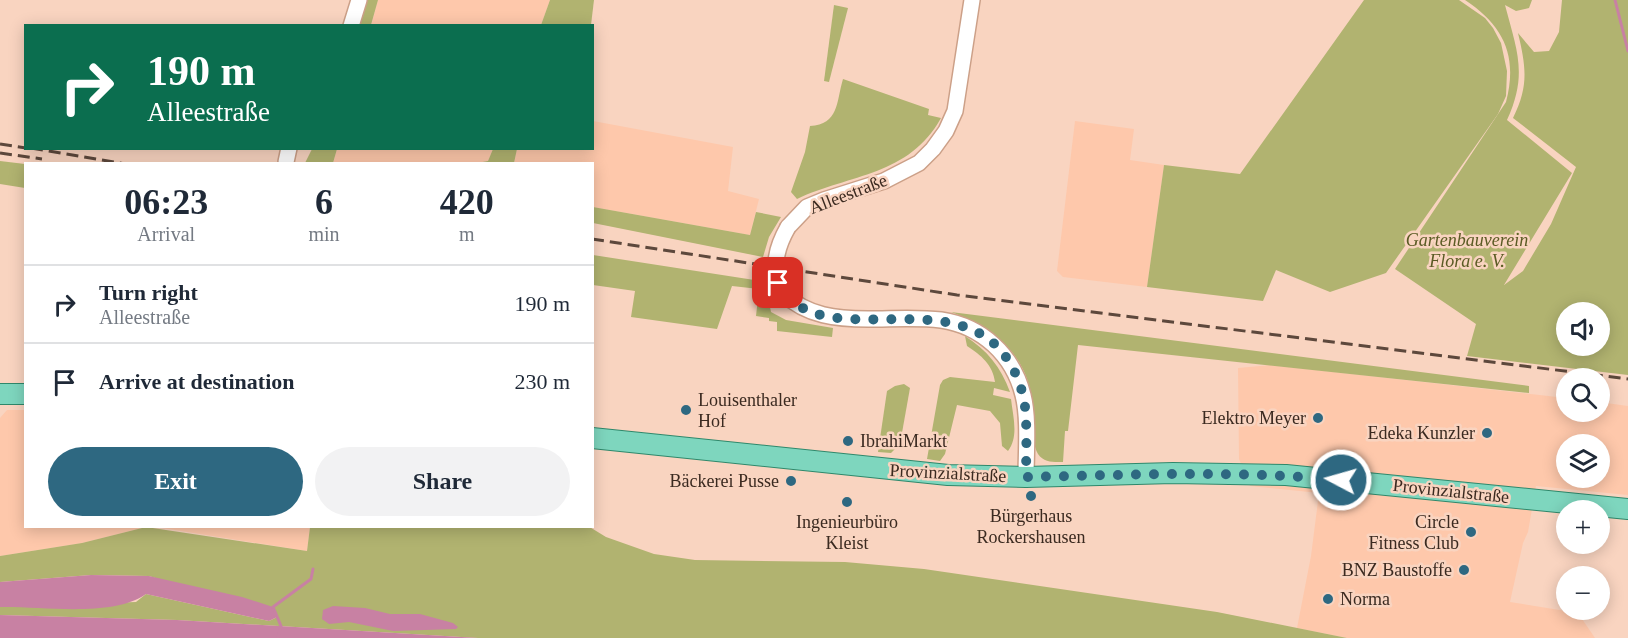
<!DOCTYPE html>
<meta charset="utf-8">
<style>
body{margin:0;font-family:"Times New Roman",serif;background:#f2f2f3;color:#1f2937;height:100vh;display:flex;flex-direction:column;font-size:22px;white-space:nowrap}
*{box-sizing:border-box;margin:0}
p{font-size:20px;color:#747a83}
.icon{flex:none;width:33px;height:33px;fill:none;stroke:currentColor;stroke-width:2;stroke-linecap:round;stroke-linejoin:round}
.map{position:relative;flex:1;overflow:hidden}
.sheet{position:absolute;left:24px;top:162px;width:570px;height:366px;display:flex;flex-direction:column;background:#fff;border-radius:0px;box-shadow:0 3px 15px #0003}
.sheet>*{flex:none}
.hud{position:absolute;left:24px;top:24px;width:570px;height:126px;border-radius:0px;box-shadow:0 3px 15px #0003;background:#0b6e4f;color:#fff;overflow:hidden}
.fabs{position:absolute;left:1556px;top:302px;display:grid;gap:12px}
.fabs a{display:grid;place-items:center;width:54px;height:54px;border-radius:50%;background:#fff;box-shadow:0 3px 15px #0003;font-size:30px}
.pin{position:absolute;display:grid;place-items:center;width:51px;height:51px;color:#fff;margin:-26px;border-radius:12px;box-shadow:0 3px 9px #0006}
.me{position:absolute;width:66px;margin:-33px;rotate:276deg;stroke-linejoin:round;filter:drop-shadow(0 0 4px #0008)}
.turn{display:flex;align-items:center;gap:21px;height:126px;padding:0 24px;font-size:27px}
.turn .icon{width:78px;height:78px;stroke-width:2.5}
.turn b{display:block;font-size:42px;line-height:51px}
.eta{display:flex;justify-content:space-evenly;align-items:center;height:102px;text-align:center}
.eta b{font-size:36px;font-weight:700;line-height:42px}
.primary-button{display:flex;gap:12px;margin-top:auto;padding:12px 24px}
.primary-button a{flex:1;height:69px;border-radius:36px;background:#2e6881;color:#fff;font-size:24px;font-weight:700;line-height:69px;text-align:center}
.primary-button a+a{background:#f2f2f3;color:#1f2937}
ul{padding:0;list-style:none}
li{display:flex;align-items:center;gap:18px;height:78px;padding:0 24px;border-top:2px solid #e0e1e3}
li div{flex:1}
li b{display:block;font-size:22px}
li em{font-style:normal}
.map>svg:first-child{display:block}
.built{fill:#fec8ab;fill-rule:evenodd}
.green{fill:#b1b370;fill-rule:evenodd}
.water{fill:#c881a3}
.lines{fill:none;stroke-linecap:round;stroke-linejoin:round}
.stream{stroke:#c881a3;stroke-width:3}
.tertiary-casing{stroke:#cca088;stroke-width:18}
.primary-casing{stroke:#2f886b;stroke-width:22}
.tertiary{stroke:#fff;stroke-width:15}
.primary{stroke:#7ed6be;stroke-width:20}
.rail{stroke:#5d483c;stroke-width:3;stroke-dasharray:12 6;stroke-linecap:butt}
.tertiary-bridge-casing{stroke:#cca088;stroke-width:18;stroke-linecap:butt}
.tertiary-bridge{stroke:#fff;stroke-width:15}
.route{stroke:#2e6881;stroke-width:10;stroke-dasharray:0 18}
.poi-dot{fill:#2e6881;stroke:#f9d4c0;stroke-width:2}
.labels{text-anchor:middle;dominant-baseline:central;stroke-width:5;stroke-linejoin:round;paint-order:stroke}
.street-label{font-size:18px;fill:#3b2a20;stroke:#f9d4c0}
.park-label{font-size:18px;font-style:italic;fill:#5b5b24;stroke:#f9d4c0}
.poi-label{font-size:18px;fill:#3b2a20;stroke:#f9d4c0;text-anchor:end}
</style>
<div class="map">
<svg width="1628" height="638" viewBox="0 0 1628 638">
<rect width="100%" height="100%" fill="#f9d4c0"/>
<!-- built -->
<g class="built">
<polygon points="378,0 550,0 541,25 371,26"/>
<polygon points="593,121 733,147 728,191 759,199 750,235 593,207 592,164 514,164 517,149 592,148"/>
<polygon points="1075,121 1134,129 1130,160 1164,165 1147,287 1063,277 1057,271"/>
<polygon points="337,149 493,149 488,161 477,163 333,164"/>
<path d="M1271,365L1566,398V411H1599V402L1628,406V495L1536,486L1528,532L1523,543L1510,602L1578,613L1595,638H1347L1297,628L1311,556L1319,493L1250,486L1239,459L1238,368ZM1566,444H1599V477H1566Z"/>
<polygon points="7,410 25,410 26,526 146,527 82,543 0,556 0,418"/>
<polygon points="156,527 310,527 307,551"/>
</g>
<!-- green -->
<g class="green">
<polygon points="366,0 378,0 371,25 359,26"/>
<polygon points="550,0 594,0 591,25 541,25"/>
<polygon points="1364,0 1459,0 1485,18 1493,28 1501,43 1507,71 1506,96 1498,114 1386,273 1330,292 1276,270 1263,301 1147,287 1164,165 1240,174"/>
<path d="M1465,0H1532L1529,8L1516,11L1505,5C1517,51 1528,74 1507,120L1572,173L1504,285L1523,271L1551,224L1576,167L1513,118C1529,86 1526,67 1518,33L1534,52L1549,51L1559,32L1562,0H1628V375L1467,356L1476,324L1395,269L1506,102C1518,56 1504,26 1465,0ZM1566,312H1599V345H1566Z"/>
<polygon points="834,5 848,8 829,82 824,81"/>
<path d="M843,79L929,109L928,115L941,118C909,176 850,174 797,199L791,192L805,152L810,126C839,124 836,103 843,79Z"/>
<polygon points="312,149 337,149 333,163 305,163"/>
<polygon points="493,149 517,149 514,163 477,163 488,161"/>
<polygon points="0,161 25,164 25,188 0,184"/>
<polygon points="593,207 750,235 756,212 781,217 769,237 763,257 593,223"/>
<polygon points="593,255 767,282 772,295 769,302 771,312 786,320 833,328 832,337 777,331 777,322 769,321 769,318 756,316 759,289 732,286 717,329 631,317 635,291 593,285"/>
<path d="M951,312L1529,386V393L1078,345L1068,431H1065L1063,462C1054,462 1044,463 1038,454C1031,442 1033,421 1033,408C1029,356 996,329 951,312Z"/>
<path d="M965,336C987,350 1001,367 1010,392L994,388L993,395L1011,399C1013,417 1019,436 1008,451L1002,446L1000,423L990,411L957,405L945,454L940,461L927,459L940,385L943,380L950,377L995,382C993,365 981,355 967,346Z"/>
<polygon points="904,384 910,388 900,444 891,453 878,452 887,391 895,386"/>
<polygon points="588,526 606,537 654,554 695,560 845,562 924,569 1217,612 1347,638 478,638 177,620 0,615 0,607 136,602 146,594 269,621 277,617 149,576 91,575 0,582 0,556 82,543 146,527 307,551 310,527"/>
</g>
<!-- water -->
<g class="water">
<path d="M91,575L149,576L242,597L273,607L277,617L269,621L146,594C112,618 42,606 0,607V582Z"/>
<polygon points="333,606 365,608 390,614 420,614 453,623 458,627 456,629 393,631 349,622 329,624 322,619 323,610"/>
<polygon points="0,615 177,620 478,638 0,638"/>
</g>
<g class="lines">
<!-- stream -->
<g class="stream">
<polyline points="1615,0 1628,51"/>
<polyline points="278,638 281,626 273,607 311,579 313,569"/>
</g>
<!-- tertiary casing -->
<g class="tertiary-casing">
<g id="tertiary">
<polyline points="351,26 359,0"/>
<polyline points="286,162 289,148"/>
<polyline points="788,227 807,207 824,200 884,181 919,163 933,149 946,131 955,111 972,0"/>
<path d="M784,294C807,316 837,319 868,319C892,319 918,317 941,320C982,326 1013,355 1023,395C1029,418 1026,453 1026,477"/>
</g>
</g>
<!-- primary casing -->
<g class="primary-casing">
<g id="primary">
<polyline points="0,394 26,394"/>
<polyline points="592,438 948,475 1026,477 1173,473 1286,475 1628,509"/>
</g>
</g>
<!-- tertiary -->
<use href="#tertiary" class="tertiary"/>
<!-- primary -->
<use href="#primary" class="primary"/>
<!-- rail -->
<g class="rail">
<polyline points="0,144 26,148"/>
<polyline points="31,148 125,164"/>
<polyline points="0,153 42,159"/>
<polyline points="592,239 957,295 1628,379"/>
</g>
<!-- tertiary-bridge casing -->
<g class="tertiary-bridge-casing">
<path id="tertiary-bridge" d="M784,294C771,269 775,250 788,227"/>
</g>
<!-- tertiary-bridge -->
<use href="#tertiary-bridge" class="tertiary-bridge"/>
</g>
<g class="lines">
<!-- route -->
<path class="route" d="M778,283C824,368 986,257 1023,395C1028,415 1026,455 1026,477C1131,475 1237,470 1341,480"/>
</g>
<!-- markers -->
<g class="poi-dot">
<circle cx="686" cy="410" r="6"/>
<circle cx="1318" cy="418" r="6"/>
<circle cx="1487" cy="433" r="6"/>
<circle cx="848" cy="441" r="6"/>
<circle cx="791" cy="481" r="6"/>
<circle cx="1031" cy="496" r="6"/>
<circle cx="847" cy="502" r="6"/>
<circle cx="1471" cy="532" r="6"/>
<circle cx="1464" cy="570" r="6"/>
<circle cx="1328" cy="599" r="6"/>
</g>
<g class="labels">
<!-- street labels -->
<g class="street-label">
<text transform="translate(848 194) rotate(-21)">Alleestraße</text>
<text transform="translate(948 473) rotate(3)">Provinzialstraße</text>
<text transform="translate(1451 491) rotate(6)">Provinzialstraße</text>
</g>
<!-- park labels -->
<g class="park-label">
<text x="1467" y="240">Gartenbauverein<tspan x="1467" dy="21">Flora e. V.</tspan></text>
</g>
<!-- poi labels -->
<g class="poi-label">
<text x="698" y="400" text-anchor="start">Louisenthaler<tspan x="698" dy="21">Hof</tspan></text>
<text x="1306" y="418">Elektro Meyer</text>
<text x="1475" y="433">Edeka Kunzler</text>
<text x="860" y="441" text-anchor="start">IbrahiMarkt</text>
<text x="779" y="481">Bäckerei Pusse</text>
<text x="1031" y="516" text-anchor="middle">Bürgerhaus<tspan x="1031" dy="21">Rockershausen</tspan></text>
<text x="847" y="522" text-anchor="middle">Ingenieurbüro<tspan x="847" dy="21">Kleist</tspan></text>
<text x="1459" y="522">Circle<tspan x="1459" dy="21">Fitness Club</tspan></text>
<text x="1452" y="570">BNZ Baustoffe</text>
<text x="1340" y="599" text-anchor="start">Norma</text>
</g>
</g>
</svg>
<div class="fabs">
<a><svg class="icon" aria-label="sound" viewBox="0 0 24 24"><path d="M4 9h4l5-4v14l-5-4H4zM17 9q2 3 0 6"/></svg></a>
<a><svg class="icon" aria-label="search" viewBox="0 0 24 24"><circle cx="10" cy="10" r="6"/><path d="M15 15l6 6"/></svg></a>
<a><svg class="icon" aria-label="layers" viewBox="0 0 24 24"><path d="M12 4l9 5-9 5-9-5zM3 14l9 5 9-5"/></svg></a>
<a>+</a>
<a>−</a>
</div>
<div class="pin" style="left:778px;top:283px;background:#d93025"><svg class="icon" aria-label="arrive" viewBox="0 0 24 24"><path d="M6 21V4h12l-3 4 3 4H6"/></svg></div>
<svg class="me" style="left:1341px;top:480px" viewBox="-20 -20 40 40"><circle r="17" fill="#2e6881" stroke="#fff" stroke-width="3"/><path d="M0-11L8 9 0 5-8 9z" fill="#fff"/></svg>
<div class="hud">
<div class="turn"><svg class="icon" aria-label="right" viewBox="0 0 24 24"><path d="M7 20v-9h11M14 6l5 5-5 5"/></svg><div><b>190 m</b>Alleestraße</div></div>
</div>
<section class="sheet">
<div class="eta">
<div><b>06:23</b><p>Arrival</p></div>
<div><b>6</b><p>min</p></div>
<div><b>420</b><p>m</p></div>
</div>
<ul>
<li><svg class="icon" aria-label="right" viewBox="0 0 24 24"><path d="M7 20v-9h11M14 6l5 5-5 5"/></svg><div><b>Turn right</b><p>Alleestraße</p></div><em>190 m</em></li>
<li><svg class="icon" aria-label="arrive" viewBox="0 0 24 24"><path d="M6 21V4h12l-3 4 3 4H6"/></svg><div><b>Arrive at destination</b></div><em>230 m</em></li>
</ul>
<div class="primary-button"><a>Exit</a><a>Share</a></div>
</section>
</div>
